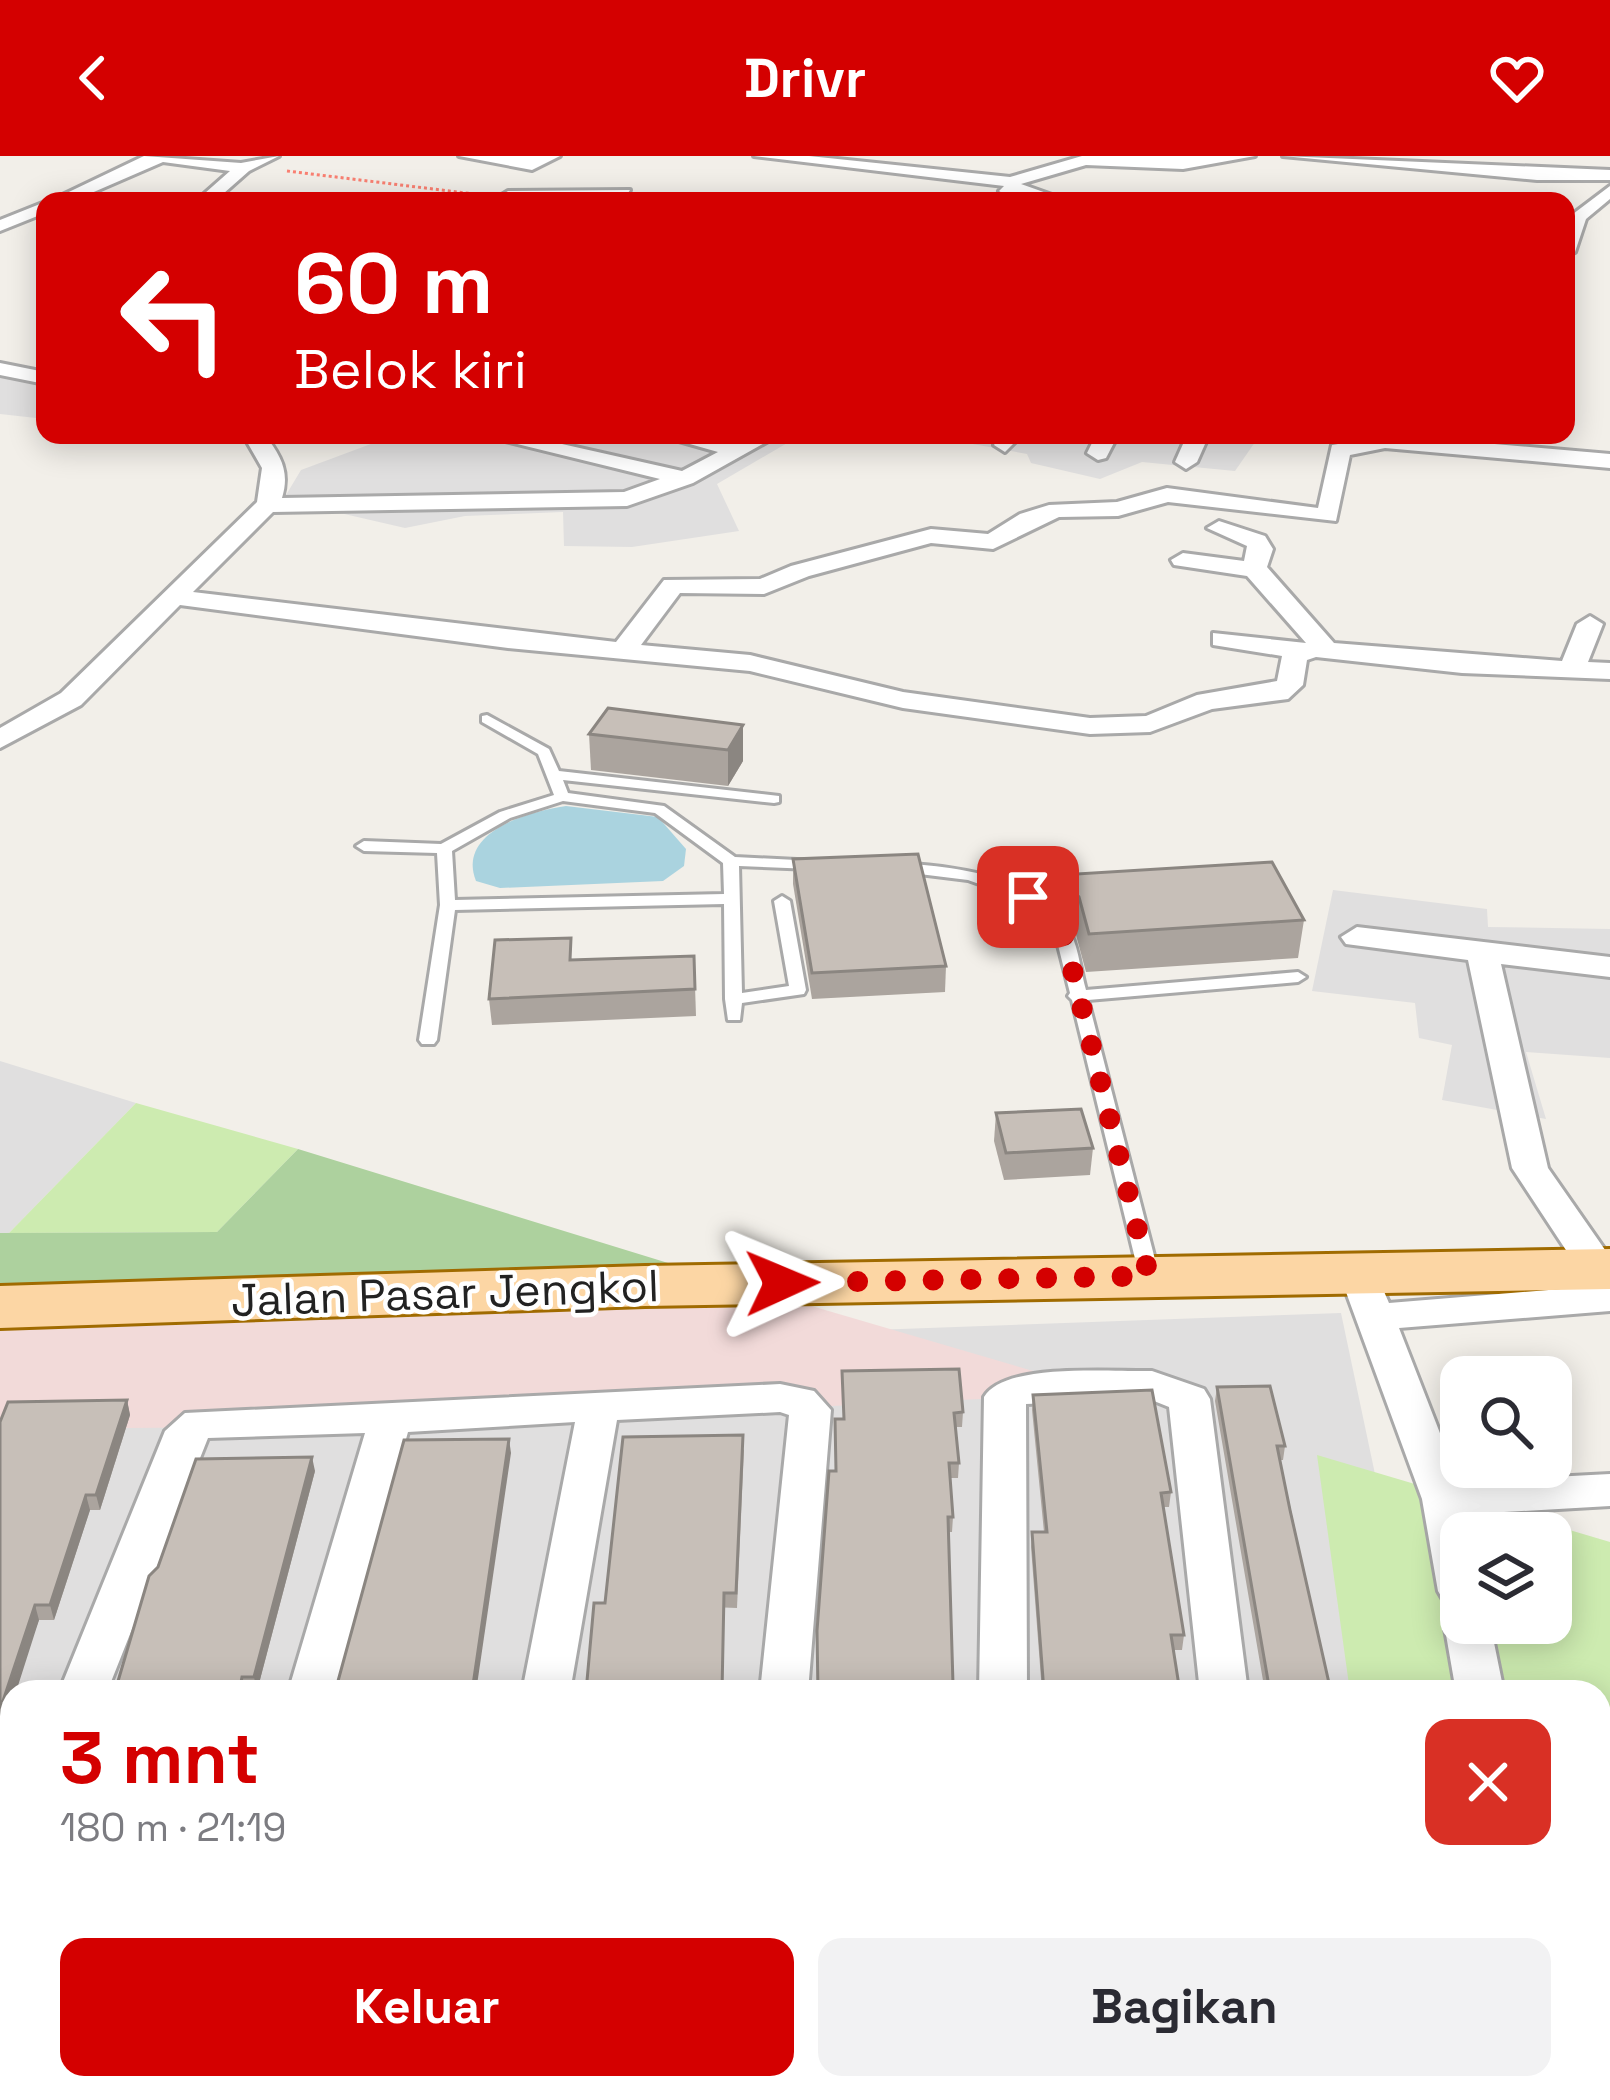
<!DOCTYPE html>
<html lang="id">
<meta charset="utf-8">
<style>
body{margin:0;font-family:"Space Grotesk",sans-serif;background:#f2f2f3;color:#2b2b33;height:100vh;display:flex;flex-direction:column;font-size:45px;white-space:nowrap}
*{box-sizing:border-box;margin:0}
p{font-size:39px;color:#7c7c81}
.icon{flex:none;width:66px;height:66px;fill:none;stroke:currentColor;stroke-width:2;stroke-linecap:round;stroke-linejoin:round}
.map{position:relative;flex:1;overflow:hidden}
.sheet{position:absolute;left:0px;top:1524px;width:1611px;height:420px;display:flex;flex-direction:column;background:#fff;border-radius:36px 36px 0 0;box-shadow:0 6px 30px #0003}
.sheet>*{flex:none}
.guide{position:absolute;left:36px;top:36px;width:1539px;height:252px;border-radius:24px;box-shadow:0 6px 30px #0003;background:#d40000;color:#fff;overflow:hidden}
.tools{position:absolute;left:1440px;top:1200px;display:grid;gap:24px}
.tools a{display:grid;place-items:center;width:132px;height:132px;border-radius:24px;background:#fff;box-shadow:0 6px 30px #0003;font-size:60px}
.pin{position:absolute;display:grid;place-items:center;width:102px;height:102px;color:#fff;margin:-51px;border-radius:24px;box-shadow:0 6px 18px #0006}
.me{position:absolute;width:132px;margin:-66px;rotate:89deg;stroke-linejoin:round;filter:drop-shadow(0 0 9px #0008)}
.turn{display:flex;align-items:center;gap:42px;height:252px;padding:0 60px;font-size:54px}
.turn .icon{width:156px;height:156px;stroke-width:2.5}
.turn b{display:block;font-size:84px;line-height:102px}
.round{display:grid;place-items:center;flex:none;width:126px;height:126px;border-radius:24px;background:#f2f2f3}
.headline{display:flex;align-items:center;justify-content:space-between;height:204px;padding:0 60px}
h1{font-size:72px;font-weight:700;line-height:90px;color:#d40000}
.primary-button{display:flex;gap:24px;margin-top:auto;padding:24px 60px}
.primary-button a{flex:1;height:138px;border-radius:24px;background:#d40000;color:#fff;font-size:48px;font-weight:700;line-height:138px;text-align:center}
.primary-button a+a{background:#f2f2f3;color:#2b2b33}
header{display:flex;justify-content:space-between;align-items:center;height:156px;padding:0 60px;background:#d40000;color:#fff;font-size:54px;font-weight:700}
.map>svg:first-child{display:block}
.residential{fill:#e0dfdf}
.commercial{fill:#f2dad9}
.grass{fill:#cdebb0;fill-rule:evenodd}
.forest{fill:#add19e}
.water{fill:#aad3df}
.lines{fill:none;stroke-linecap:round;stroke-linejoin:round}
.lane-casing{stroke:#a9a9a9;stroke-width:6}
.street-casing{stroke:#a9a9a9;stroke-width:6}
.primary-casing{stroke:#a06b00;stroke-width:6}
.path{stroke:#fa8072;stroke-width:3;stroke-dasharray:3 3;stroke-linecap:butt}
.lane{fill:#fff;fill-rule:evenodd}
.street{fill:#fff;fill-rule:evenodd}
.primary{fill:#fcd6a4;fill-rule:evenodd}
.wall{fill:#aba49e}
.shaded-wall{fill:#8b8681}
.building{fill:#c7bfb8;stroke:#8b8681;stroke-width:3}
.route{stroke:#d40000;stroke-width:21;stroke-dasharray:0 37.8}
.labels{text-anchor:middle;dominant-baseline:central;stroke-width:9;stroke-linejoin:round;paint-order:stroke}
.street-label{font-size:45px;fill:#222;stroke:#fff}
</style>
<header><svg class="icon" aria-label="back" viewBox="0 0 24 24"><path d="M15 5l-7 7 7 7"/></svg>Drivr<svg class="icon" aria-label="heart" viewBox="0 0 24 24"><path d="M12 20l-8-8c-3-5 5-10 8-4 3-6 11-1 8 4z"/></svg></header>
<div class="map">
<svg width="1610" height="1944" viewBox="0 0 1610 1944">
<rect width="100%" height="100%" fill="#f2efe9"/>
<!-- residential -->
<g class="residential">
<polygon points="0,220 45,229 45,263 0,258"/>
<polygon points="395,279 801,279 717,328 739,375 632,391 564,390 563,356 465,360 405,372 327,354 274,359 301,314"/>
<polygon points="923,279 1260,279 1235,315 1142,306 1100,323 1031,307 1027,298"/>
<polygon points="1333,734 1487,753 1488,771 1610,773 1610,902 1526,896 1546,963 1442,944 1452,889 1419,882 1415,847 1312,835"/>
<polygon points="0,905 136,947 9,1077 0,1077"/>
<polygon points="1341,1157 1421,1536 12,1536 12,1932 1181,1932 1170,1944 0,1944 0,1198 402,1191"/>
</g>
<!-- commercial -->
<polygon class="commercial" points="733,1127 1108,1237 400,1270 0,1273 0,1150"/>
<!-- grass -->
<g class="grass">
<polygon points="136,947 298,993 217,1076 9,1077"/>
<path d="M1317,1299L1610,1386V1692L1599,1693V1536H1350ZM1461,1377H1551V1467H1461Z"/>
</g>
<!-- forest -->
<g class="forest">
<polygon points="298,993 733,1127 0,1150 0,1077 217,1076"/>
<polygon points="1610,1692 1610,1944 1017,1944 1025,1932 1599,1932 1599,1693"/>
</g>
<!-- water -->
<path class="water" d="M566,650L658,661L686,693L684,710L663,725L500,732L476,725C456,675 531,655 566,650Z"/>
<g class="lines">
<!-- lane casing -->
<g class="lane-casing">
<g id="lane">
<path d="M487,559L549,593L559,615L779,640V646L774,647L563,624L568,637L664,650L735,701L817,705L820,708L812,713L739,710L742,837L789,830L774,745L782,740L790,745L806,834L804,838L742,847L740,864H728L725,843L724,748L455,754L437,884L434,888H422L419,884L440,749L437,697L364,695L356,690L364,685L441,688L500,656L554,639L538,598L482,566V560ZM563,645L655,657L723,707L724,738L455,744L452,695L510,662Z"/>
<path d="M900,707C959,711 1039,720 1071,778C1079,794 1081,817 1086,834L1298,816L1306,821L1298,826L1088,844L1159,1119L1156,1123H1142L1139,1119L1072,844L1068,840L1070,837L1056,781L1026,750L1007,738L968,724L895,715L892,712Z"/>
</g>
</g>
<!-- street casing -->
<g class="street-casing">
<g id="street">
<polygon points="144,0 241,7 279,0 249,15 215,45 196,45 230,15 163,6 73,45 50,45"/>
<polygon points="459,0 560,0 532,14"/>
<polygon points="754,0 809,0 1010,21 1082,0 1255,0 1183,13 1086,9 1021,28 1069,45 1007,40 999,35 1004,30"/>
<polygon points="1283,0 1610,14 1610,24 1537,24"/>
<polygon points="1610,30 1610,43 1586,63 1575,96 1566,101 1569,61"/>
<polygon points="630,34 624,43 508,45 500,40 508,35"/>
<polygon points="45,46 45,57 0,75 0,64"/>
<polygon points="0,207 45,216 45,228 0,219"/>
<path d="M243,279H265C281,300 290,316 282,342L624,336L660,323L481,279H522L682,315L718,296L658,279C683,279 705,284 729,286C744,287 762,279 779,279L693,327L627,350L273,356L193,436L616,486L664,424L760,423L791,410L931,373L988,378L1020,358L1049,349L1117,346L1167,332L1318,352L1332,289L1392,279L1610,298V312L1385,292L1350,299L1336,365L1168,346L1118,360L1059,361L993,393L931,387L809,420L764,438L680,437L641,489L750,499L903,536L1090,562L1146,560L1197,539L1277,525L1282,500L1213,489V477L1306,487L1247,420L1174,409L1171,404L1183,397L1244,405L1247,390L1207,372L1219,365L1265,380L1273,393L1267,411L1334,487L1562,505L1577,468L1590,460L1603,468L1588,506L1610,507V523L1462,517L1316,501L1307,504L1303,529L1288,543L1212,553L1150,576L1090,578L903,552L750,515L508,492L180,449L81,549L0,592V572L61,537L257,346L262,312Z"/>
<polygon points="1000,279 1022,279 1005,296 994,289"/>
<polygon points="1096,279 1118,279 1106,302 1098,304 1087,297"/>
<polygon points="1187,279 1209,279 1197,306 1186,313 1175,306"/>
<polygon points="1357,771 1610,801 1610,821 1501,808 1548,1012 1610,1101 1610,1124 1585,1123 1512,1012 1468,804 1346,788 1341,781"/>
<polygon points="1358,1104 1372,1108 1389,1147 1610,1129 1610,1155 1399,1172 1459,1326 1610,1318 1610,1350 1469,1358 1472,1377 1461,1377 1461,1467 1490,1467 1504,1536 1456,1536 1444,1467 1459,1452 1445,1447 1438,1435 1422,1343 1339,1117 1344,1108"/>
<path d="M1152,1215L1204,1233L1210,1243L1248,1536H1200L1169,1251L1149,1243L1026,1248L1027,1536H979L984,1241C1005,1206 1112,1216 1152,1215Z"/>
<polygon points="780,1228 814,1235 831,1254 808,1536 760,1536 789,1259 780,1256 617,1264 570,1536 522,1536 575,1266 408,1276 336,1536 288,1536 365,1277 208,1282 107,1536 59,1536 165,1275 185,1257"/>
<polygon points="12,1699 12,1770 0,1775 0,1703"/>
<polygon points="170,1932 226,1932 223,1944 167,1944"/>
<polygon points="442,1932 498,1932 496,1944 440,1944"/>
<polygon points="720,1932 776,1932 775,1944 719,1944"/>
<polygon points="988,1932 1046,1932 1040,1944 983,1944"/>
</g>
</g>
<!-- primary casing -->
<g class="primary-casing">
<polygon id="primary" points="1610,1093 1610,1133 645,1150 0,1172 0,1130 645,1110"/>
</g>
<!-- path -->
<polyline class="path" points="287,15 482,39"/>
<!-- lane -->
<use href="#lane" class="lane"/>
<!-- street -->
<use href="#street" class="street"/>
<!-- primary -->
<use href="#primary" class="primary"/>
</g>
<!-- wall -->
<g class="wall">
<polygon points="743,569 743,605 728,630 591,614 589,578"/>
<polygon points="793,703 946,810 945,836 812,843 793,728"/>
<polygon points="1060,719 1304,764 1298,802 1086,816 1076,779 1057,757"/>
<polygon points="694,800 696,860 492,869 489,843 573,804"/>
<polygon points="996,957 1093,992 1090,1019 1004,1024 994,985"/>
<polygon points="1217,1231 1285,1290 1283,1304 1280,1304 1331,1536 1265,1536 1215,1245"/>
<polygon points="1033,1239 1171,1336 1169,1351 1164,1351 1184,1479 1182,1494 1173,1494 1180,1536 1042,1536 1031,1391 1032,1376 1044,1376 1032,1254"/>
<polygon points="127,1244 130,1259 100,1354 90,1354 54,1464 39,1464 12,1536 12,1547 0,1583 0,1266"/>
<polygon points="963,1256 962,1271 956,1271 959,1307 958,1322 950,1322 953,1361 952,1376 948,1376 953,1536 818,1536 836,1315 843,1263"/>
<polygon points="744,1293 737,1452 605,1447"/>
<polygon points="315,1315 257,1535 102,1536 116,1532"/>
<polygon points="414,1932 413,1944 251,1944 249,1936"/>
</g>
<!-- shaded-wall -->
<g class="shaded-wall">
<polygon points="743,569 743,605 728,630 728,594"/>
<polygon points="127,1244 130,1259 100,1354 96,1339"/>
<polygon points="509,1283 511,1297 476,1536 472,1536"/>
<polygon points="312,1301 315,1315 257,1535 254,1521"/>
<polygon points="86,1339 90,1354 54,1464 50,1449"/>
<polygon points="35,1449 39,1464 16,1536 12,1536 12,1547 0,1583 0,1554"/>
<polygon points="124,1932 133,1932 130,1944 121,1944"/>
</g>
<!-- building -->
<g class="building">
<polygon points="608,552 743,569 728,594 589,578"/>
<polygon points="918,698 946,810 812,817 793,703"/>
<polygon points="1272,706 1304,764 1089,778 1079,741 1060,719"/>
<polygon points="571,782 570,804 694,800 695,833 489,843 495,784"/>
<polygon points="1081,953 1093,992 1006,997 996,957"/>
<polygon points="959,1213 963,1256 954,1257 959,1307 949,1307 953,1361 948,1361 953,1528 947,1528 948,1536 818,1536 817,1475 829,1315 836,1315 835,1263 844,1263 842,1215"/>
<polygon points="1270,1230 1285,1290 1277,1290 1290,1354 1331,1536 1270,1536 1217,1231"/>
<polygon points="1152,1234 1171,1336 1161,1337 1184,1479 1171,1479 1180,1536 1044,1536 1032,1376 1047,1376 1033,1239"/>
<polygon points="127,1244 96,1339 86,1339 50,1449 35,1449 0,1554 0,1266 8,1246"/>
<polygon points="743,1279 736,1437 724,1437 722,1536 586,1536 594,1447 605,1447 623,1281"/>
<polygon points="509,1283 472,1536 335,1536 404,1284"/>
<polygon points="312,1301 254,1521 242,1521 239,1536 102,1536 103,1533 116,1532 149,1420 158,1411 196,1303"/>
<polygon points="3,1810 12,1810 12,1932 124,1932 121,1944 0,1944 0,1819"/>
<polygon points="250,1932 410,1932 249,1936"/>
<polygon points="530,1932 689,1932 688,1944 529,1944"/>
</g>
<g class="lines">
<!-- route -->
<polyline class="route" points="782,1127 1149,1120 1064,780 1028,741"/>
</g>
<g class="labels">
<!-- street labels -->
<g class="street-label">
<text transform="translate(445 1137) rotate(-2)">Jalan Pasar Jengkol</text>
</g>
</g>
</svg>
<div class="tools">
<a><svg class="icon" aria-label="search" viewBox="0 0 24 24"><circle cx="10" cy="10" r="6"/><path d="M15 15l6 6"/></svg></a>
<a><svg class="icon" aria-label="layers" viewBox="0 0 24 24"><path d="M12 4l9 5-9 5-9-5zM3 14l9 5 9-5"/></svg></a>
</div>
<div class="pin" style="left:1028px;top:741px;background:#d93025"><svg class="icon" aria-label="arrive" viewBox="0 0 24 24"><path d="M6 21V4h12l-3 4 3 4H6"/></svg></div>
<svg class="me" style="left:782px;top:1127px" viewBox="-20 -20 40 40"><path d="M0-17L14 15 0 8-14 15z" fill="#d40000" stroke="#fff" stroke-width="4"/></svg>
<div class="guide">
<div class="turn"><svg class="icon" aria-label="left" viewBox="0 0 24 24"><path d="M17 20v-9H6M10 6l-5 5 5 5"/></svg><div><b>60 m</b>Belok kiri</div></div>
</div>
<section class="sheet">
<div class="headline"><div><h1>3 mnt</h1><p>180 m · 21:19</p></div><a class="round" style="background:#d93025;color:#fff"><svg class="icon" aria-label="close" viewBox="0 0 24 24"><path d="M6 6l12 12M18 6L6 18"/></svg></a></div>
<div class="primary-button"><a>Keluar</a><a>Bagikan</a></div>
</section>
</div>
